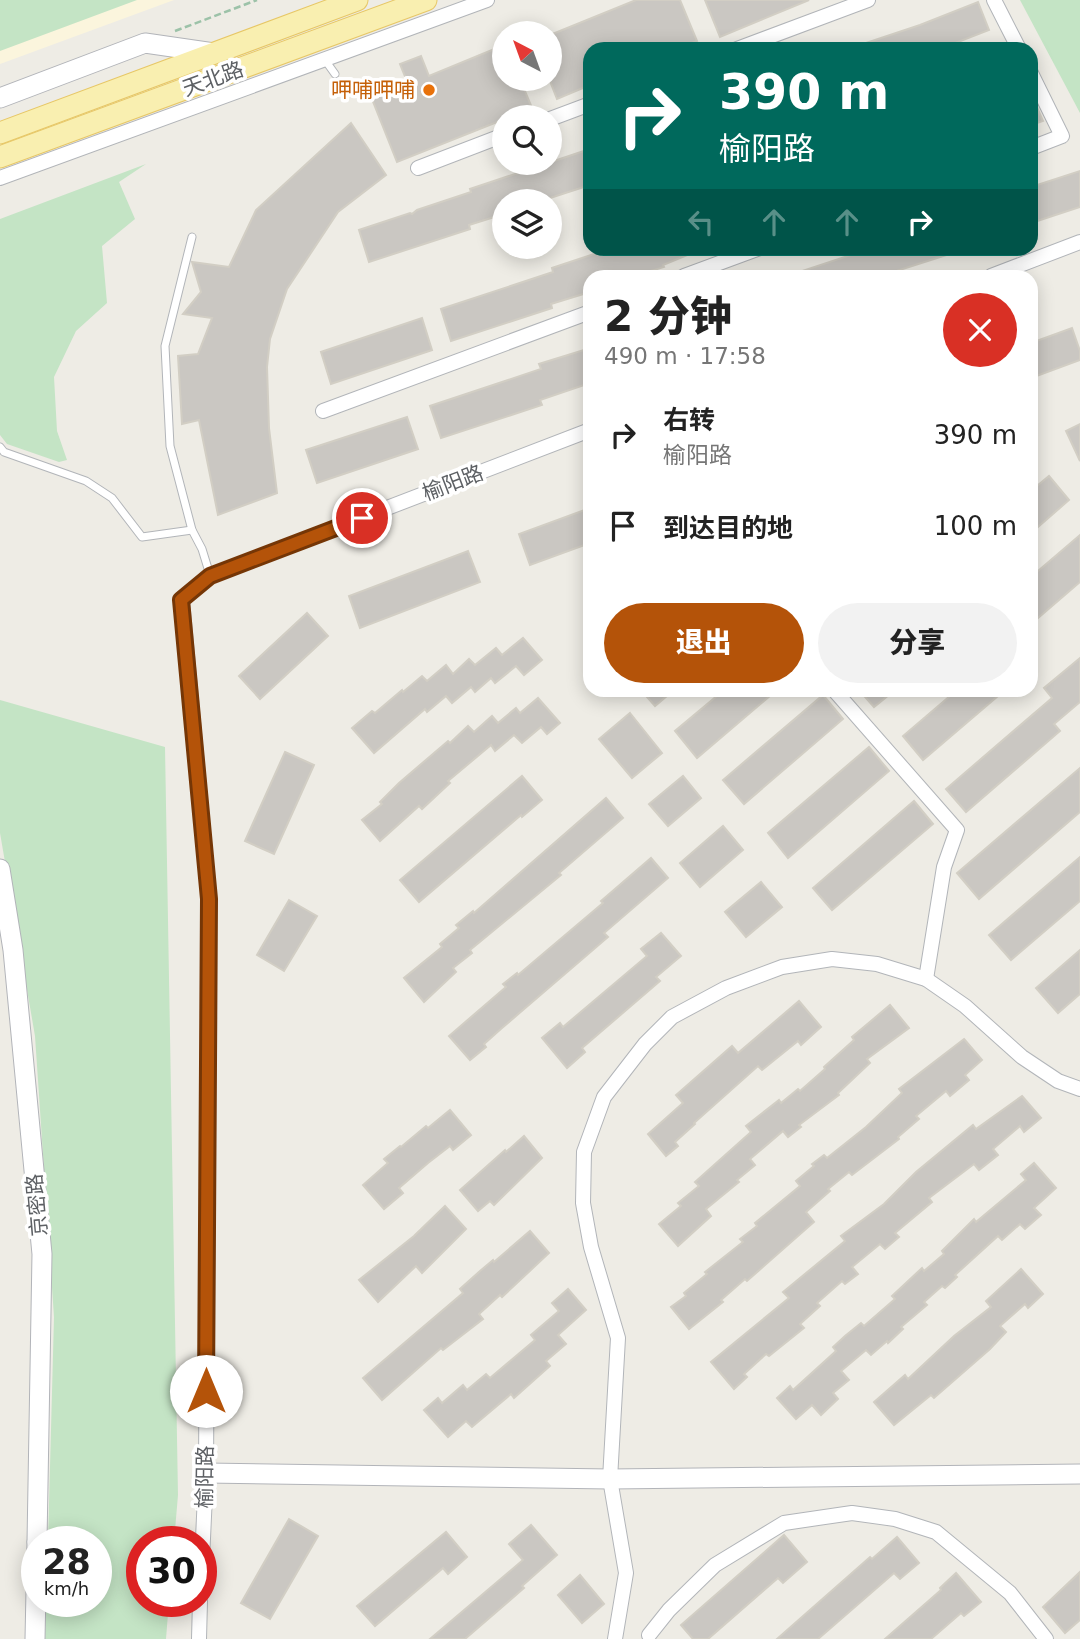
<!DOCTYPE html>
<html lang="zh">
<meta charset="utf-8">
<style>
body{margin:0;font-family:"DejaVu Sans","Noto Sans SC",sans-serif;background:#f2f2f2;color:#222;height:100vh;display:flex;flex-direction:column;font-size:26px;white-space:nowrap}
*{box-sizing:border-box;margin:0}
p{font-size:23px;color:#767676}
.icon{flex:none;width:38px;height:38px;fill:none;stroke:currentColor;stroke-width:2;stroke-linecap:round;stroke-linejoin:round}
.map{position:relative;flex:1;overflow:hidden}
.sheet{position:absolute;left:583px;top:270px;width:455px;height:427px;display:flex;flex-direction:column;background:#fff;border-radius:21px;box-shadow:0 4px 18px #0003}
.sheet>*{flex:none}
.hud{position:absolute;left:583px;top:42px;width:455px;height:214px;border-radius:21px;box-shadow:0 4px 18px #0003;background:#00695c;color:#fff;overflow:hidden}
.needle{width:46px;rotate:319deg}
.tools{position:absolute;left:492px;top:21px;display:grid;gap:14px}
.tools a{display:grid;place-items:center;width:70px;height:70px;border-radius:50%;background:#fff;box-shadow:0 4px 18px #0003;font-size:35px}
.speed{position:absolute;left:21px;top:1526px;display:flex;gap:14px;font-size:35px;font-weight:700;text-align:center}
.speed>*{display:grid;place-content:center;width:91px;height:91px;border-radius:50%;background:#fff;box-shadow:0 4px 18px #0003;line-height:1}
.speed small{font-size:18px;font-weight:400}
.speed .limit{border:10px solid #d22;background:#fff;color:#111}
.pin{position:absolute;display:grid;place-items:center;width:60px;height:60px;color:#fff;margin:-30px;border:4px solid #fff;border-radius:50%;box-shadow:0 2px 7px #0007}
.me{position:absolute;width:77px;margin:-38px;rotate:0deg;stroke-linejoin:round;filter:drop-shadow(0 0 5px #0008)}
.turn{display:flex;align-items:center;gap:24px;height:147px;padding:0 21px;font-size:32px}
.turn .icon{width:91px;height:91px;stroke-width:2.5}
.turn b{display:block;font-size:49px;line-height:60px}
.lanes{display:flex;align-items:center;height:66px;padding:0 21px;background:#0003;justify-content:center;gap:35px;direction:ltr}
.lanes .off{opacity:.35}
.round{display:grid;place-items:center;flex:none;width:74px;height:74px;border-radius:37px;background:#f2f2f2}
.head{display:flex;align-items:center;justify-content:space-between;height:119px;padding:0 21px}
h1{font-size:42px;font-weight:800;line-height:52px}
.action{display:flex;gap:14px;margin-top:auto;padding:14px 21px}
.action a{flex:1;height:80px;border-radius:42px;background:#b45309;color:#fff;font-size:28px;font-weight:800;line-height:80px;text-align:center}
.action a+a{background:#f2f2f2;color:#222}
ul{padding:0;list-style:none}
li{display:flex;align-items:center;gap:21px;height:91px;padding:0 21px}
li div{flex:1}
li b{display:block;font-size:26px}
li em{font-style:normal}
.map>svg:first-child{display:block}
.commercial{fill:#fbf5dd}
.green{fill:#c4e4c5}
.building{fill:#cac7c2;stroke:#d2cec4;stroke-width:2}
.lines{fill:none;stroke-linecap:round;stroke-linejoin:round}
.lane-casing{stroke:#b2b5b9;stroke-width:9}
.street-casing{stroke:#b2b5b9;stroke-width:16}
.secondary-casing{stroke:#b2b4b9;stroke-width:21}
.primary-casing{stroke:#e7c766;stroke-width:23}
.path{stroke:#9cc2a8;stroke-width:2.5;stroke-dasharray:7 3.5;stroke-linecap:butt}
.lane{stroke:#fff;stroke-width:7}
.street{stroke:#fff;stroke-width:14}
.secondary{stroke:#fff;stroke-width:19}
.primary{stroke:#f9efb0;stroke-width:21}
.route-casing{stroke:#753606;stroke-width:18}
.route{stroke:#b45309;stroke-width:12}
.food-dot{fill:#e8710a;stroke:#fff;stroke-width:2.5}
.labels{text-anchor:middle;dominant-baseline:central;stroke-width:7;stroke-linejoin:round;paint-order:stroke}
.street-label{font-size:21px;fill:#5d6064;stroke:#fff}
.food-label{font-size:21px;fill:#c56008;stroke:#fff;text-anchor:end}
</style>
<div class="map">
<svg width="1080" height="1639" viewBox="0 0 1080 1639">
<rect width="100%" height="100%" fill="#eeece5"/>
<!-- commercial -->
<polygon class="commercial" points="0,0 174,0 0,64"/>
<!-- green -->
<g class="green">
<polygon points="0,0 137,0 0,51"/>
<polygon points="1020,0 1080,0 1080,113"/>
<polygon points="146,164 119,182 135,219 102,246 107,303 76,331 54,377 57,431 67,460 59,462 7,444 0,435 0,219"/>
<polygon points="0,700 165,747 178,1495 174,1542 142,1542 142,1601 169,1601 166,1639 45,1639 46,1601 96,1601 96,1542 48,1542 54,1317 35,1036 0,833"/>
</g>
<!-- building -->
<g class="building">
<polygon points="636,0 680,0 697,41 678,49 590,49 590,85 557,99 550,81 550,35"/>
<polygon points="705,0 809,0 720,37"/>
<polygon points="978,2 989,30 940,49 854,49 854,47 920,25"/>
<polygon points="504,45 504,79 520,79 532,108 397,162 372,99 408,84 400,64 421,56 429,76"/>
<polygon points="1031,94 1043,121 1031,125"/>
<polygon points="351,123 386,175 338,212 287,289 270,339 267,367 269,428 277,493 218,515 199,420 182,424 178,356 198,354 212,318 183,314 201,292 192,262 229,267 256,210"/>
<polygon points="590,149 590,185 541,201 504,201 504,214 469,225 470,229 369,262 359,230 410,213 412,214 417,210 471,192 470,189"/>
<polygon points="1080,171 1080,207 1031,223 1031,187"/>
<polygon points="612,248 702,249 663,265 664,267 635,276 590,276 590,292 551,304 552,308 451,341 441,309 553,272 552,268"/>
<polygon points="872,248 959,248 959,251 881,276 794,276 793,274"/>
<polygon points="422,318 432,350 331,384 321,352"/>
<polygon points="1072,328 1080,351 1080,360 1031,378 1031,343"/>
<polygon points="590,348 590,383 540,400 542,405 441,438 430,406 541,369 539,364"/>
<polygon points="407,417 418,449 317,483 306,450"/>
<polygon points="1080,424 1080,461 1066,431"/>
<polygon points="1049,476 1069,500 1031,533 1031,491"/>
<polygon points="590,508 590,543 530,565 519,534"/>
<polygon points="1080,535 1080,582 1031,624 1031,577"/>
<polygon points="468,551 480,582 360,628 349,596"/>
<polygon points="307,613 328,636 260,699 239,676"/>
<polygon points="523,638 542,660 524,675 516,666 495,683 491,678 475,692 471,687 452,703 446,696 427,712 425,709 374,753 352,728 372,711 375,713 402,690 403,692 422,676 427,681 446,665 453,674 469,659 475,665 496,648 502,655"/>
<polygon points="1080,658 1080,702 1054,724 1060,731 966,812 946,789 1052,698 1044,688"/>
<polygon points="641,690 674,690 655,706"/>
<polygon points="724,690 777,690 697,758 675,731"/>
<polygon points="859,690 895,690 874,707"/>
<polygon points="957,690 1005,690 923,760 903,736"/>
<polygon points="823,695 843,719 744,804 723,780"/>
<polygon points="538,698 560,723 547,734 541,727 522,743 514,735 495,751 491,745 448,781 450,783 422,809 419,806 380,841 362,820 382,804 380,802 399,783 448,741 450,743 468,726 474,732 492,716 498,723 516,708 520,713"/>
<polygon points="630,713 662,753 632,778 599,739"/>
<polygon points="869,747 889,771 788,858 768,833"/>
<polygon points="285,752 314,765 274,854 245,841"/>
<polygon points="1080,768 1080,812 979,899 957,873"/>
<polygon points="522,776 542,800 522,817 521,815 419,902 400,880"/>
<polygon points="683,776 701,798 668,826 649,804"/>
<polygon points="606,798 623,818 559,873 561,875 470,950 472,953 453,968 456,972 424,1002 404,978 442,947 440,944 459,928 456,925 473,911 474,913"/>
<polygon points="914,801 933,824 832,910 813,888"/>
<polygon points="723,826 743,850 700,887 680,863"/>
<polygon points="1080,857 1080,901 1011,960 989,935"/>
<polygon points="651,858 668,878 604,933 608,937 502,1028 484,1044 486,1047 470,1060 449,1036 506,987 503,984 517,973 518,975 603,903 601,901"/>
<polygon points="761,882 782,907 746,937 725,912"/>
<polygon points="289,900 317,916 284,971 257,955"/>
<polygon points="661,933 681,956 656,977 660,981 582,1048 585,1052 567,1068 542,1038 560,1023 563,1027 647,956 641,949"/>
<polygon points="1080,950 1080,994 1058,1013 1036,988"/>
<polygon points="799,1001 821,1027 801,1045 798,1041 762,1070 758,1066 694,1123 695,1124 675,1142 678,1146 666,1156 648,1134 683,1103 676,1095 732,1046 738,1053"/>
<polygon points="890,1005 909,1028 867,1059 870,1063 838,1093 839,1095 799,1125 801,1127 788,1137 783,1131 750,1159 755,1165 737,1180 739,1182 706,1209 711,1216 678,1246 659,1224 681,1206 678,1203 699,1186 695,1182 751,1132 746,1126 779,1100 781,1103 798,1089 800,1091 825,1069 824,1067 854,1040 852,1037"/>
<polygon points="964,1039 982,1060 965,1075 969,1080 950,1096 946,1091 916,1116 919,1119 898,1137 899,1139 852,1175 849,1172 828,1189 830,1191 806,1212 814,1222 747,1281 745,1279 721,1300 723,1302 689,1329 671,1307 686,1296 684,1293 707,1274 705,1272 743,1242 740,1239 757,1226 755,1223 800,1186 796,1181 814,1166 812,1164 824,1155 827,1158 866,1127 902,1093 899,1089"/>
<polygon points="1022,1096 1041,1118 1024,1132 1020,1126 993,1149 998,1155 979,1170 974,1164 929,1198 932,1202 895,1233 899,1237 885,1249 880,1244 852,1267 858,1274 845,1284 842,1281 817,1303 820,1306 800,1324 804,1328 769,1356 766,1354 744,1374 747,1377 734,1389 711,1362 789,1298 783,1292 845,1241 841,1236 884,1204 916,1172 973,1125 976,1129"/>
<polygon points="450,1110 471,1135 453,1150 450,1146 428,1163 399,1188 403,1193 384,1209 363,1185 388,1163 384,1159 400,1146 401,1147 426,1126 428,1128"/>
<polygon points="524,1136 542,1158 494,1205 490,1201 478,1211 460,1190 505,1150 506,1152"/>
<polygon points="1034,1163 1056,1188 1034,1208 1041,1215 1025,1229 1020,1224 1002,1240 998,1236 955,1275 957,1277 945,1288 942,1286 924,1302 927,1305 901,1327 903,1329 888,1343 887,1341 871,1355 866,1350 841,1371 849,1380 833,1393 838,1399 821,1415 812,1405 796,1419 777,1398 790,1386 793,1390 836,1351 833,1347 845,1336 861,1323 864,1326 895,1299 892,1296 922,1268 924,1271 944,1254 942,1251 974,1219 976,1222 1026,1180 1021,1174"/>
<polygon points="445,1206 466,1229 422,1273 416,1266 378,1302 359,1280 414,1236"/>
<polygon points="530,1231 549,1253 502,1297 500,1295 479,1314 483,1319 443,1350 441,1348 382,1400 363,1378 463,1293 460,1289 480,1271 493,1260 494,1262"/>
<polygon points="1021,1269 1043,1294 1028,1308 1025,1304 1000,1326 1006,1332 990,1349 934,1398 931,1395 894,1425 874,1402 905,1375 908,1379 954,1336 991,1307 986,1301"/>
<polygon points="568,1289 586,1310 558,1335 566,1344 546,1361 550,1366 514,1398 511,1394 472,1427 466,1421 448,1437 424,1410 438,1398 442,1403 463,1385 467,1390 486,1374 490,1378 535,1340 531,1335 559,1311 552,1303"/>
<polygon points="289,1519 318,1536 270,1619 241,1603"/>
<polygon points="531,1525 557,1555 522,1586 524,1588 465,1639 430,1639 523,1560 509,1544"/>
<polygon points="446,1532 467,1557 448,1574 443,1568 375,1626 357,1606"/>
<polygon points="784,1535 807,1562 783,1583 778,1578 708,1639 693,1639 681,1625"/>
<polygon points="897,1537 919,1563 900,1579 894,1573 818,1639 777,1639 870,1557 872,1559"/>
<polygon points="1080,1572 1080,1620 1065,1633 1043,1607"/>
<polygon points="956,1573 981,1602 964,1616 961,1613 931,1639 885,1639 941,1590 940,1588"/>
<polygon points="580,1575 604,1604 582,1623 558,1595"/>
</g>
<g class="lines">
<!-- lane casing -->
<g class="lane-casing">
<g id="lane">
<polyline points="325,60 335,74"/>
<polyline points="192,237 165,346 170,446 192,530 202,549 210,575"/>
<polyline points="0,447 4,452 86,481 112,498 142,537 192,530"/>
</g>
</g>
<!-- street casing -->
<g class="street-casing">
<g id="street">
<polyline points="994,0 1019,49"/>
<polyline points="737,49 868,0"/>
<polyline points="1031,73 1062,136 1031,148"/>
<polyline points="550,119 590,104"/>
<polyline points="418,168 504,135"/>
<polyline points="0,178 487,0"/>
<polyline points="684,276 760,248"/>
<polyline points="991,276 1080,242"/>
<polyline points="323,411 590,312"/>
<polyline points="834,690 957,830 944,867 926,979"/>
<polyline points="201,1582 206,1473 209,899 182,600 210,576 590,430"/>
<polyline points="649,1635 669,1610 715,1565 784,1523 852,1513 895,1519 936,1532 1010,1593 1046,1639"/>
<polyline points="199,1639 200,1601"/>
<polyline points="615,1639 626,1573 610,1479 618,1338 591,1247 583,1203 584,1152 604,1097 645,1044 672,1017 726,988 782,967 832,959 877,964 926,979 965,1006 1022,1057 1058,1081 1080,1089"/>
</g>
</g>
<!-- secondary casing -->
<g class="secondary-casing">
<g id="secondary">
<polyline points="0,98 145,43 214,53"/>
<polyline points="0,869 13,950 42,1254 37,1542"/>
<polyline points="206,1473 610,1479 1080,1474"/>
<polyline points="35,1639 37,1542"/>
</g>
</g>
<!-- primary casing -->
<g class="primary-casing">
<g id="primary">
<polyline points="0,133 357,0"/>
<polyline points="0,157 426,0"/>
</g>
</g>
<!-- path -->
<polyline class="path" points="175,31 257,0"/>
<!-- lane -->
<use href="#lane" class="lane"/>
<!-- street -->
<use href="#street" class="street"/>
<!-- secondary -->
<use href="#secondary" class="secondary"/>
<!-- primary -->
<use href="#primary" class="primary"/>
</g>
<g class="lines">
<!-- route casing -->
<g class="route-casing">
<polyline id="route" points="206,1391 209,899 181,600 210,576 362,518"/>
</g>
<!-- route -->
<use href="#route" class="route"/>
</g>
<!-- markers -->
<circle class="food-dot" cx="429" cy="90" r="7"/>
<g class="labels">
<!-- street labels -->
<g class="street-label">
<text transform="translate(213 79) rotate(-20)">天北路</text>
<text transform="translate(453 483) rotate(-21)">榆阳路</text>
<text transform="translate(37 1205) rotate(-95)">京密路</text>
<text transform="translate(205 1477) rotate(-89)">榆阳路</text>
</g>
<!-- food labels -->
<g class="food-label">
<text x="415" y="90">呷哺呷哺</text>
</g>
</g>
</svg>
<div class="tools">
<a><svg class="needle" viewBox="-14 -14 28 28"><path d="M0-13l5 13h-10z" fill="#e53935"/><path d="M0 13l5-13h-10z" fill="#767676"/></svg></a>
<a><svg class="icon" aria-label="search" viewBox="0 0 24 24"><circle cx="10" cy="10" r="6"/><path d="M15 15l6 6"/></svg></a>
<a><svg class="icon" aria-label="layers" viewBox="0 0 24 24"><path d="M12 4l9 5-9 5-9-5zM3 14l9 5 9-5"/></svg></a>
</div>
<div class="speed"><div>28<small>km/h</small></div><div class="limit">30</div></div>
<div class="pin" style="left:362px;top:518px;background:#d93025"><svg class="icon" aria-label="arrive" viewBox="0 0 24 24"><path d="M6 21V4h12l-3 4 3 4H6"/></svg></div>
<svg class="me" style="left:206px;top:1391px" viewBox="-20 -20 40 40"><circle r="19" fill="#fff"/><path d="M0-13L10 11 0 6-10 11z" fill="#b45309"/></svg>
<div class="hud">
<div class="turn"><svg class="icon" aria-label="right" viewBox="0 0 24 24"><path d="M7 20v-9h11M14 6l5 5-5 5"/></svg><div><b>390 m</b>榆阳路</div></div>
<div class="lanes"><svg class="icon off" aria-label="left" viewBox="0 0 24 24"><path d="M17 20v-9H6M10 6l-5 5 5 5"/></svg><svg class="icon off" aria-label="ahead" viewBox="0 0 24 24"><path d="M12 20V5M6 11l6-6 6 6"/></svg><svg class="icon off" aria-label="ahead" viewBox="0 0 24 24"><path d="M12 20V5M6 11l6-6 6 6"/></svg><svg class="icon" aria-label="right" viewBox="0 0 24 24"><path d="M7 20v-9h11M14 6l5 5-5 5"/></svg></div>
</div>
<section class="sheet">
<div class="head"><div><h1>2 分钟</h1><p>490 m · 17:58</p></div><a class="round" style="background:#d93025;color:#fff"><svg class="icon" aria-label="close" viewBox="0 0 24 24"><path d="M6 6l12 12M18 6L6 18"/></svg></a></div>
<ul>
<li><svg class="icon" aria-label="right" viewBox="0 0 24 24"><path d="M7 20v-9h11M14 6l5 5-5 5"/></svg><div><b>右转</b><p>榆阳路</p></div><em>390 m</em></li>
<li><svg class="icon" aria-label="arrive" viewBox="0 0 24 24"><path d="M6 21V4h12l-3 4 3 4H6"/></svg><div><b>到达目的地</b></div><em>100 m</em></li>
</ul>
<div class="action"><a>退出</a><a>分享</a></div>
</section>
</div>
